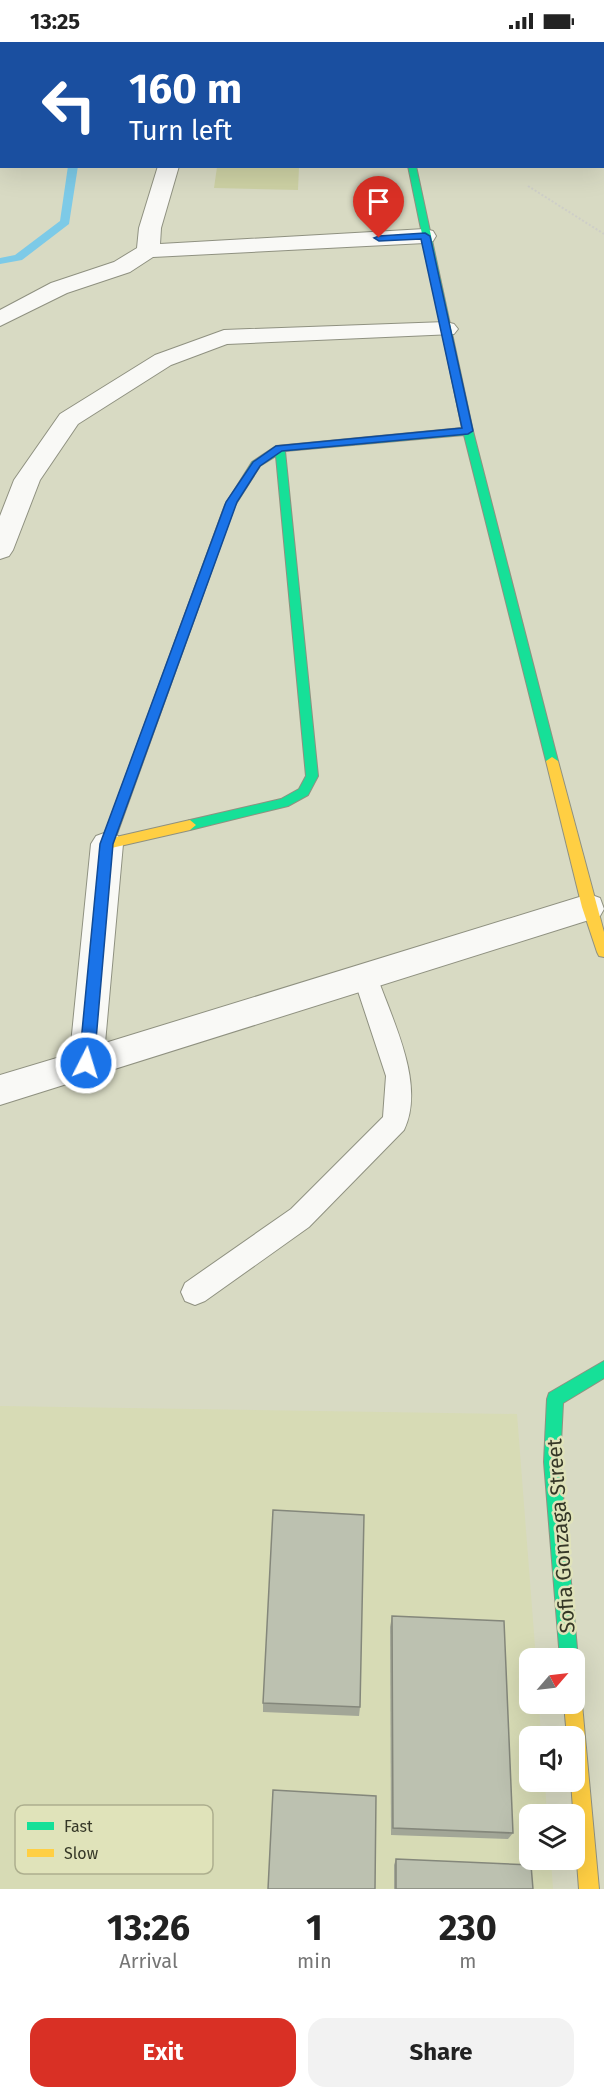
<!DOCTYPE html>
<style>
body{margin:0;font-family:"Fira Sans",sans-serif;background:#f2f2f2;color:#222;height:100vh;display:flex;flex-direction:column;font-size:22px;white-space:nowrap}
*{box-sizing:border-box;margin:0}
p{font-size:20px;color:#767676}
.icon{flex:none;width:33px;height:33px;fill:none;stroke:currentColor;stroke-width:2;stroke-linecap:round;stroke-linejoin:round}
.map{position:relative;height:1847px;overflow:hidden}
.sheet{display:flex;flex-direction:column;background:#fff;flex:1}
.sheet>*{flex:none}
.hud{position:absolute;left:0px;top:0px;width:604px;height:126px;box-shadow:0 6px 24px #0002;background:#1a4fa0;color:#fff;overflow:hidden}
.needle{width:39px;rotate:62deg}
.controls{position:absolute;left:519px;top:1606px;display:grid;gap:12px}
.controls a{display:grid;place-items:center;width:66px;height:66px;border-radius:12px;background:#fff;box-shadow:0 6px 24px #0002;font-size:30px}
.pin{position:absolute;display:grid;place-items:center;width:51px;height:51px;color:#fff;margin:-62px -26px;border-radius:50% 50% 50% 0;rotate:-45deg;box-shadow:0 0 6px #0007}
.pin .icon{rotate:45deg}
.me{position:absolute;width:66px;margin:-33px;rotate:5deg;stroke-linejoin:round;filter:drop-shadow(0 0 4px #0008)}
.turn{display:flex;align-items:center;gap:21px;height:126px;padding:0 30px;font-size:27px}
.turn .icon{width:78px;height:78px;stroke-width:2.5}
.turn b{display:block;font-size:42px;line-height:51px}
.eta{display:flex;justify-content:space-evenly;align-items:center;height:102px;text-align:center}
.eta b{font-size:36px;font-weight:700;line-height:42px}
.button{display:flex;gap:12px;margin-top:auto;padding:12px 30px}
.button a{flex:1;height:69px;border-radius:18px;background:#d93025;color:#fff;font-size:24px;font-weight:700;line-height:69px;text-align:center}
.button a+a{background:#f2f2f2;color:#222}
.status{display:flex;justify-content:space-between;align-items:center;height:42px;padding:0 30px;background:#fff;direction:ltr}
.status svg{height:16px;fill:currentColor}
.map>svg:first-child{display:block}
.built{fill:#d7dbb5}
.green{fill:#cdd1a4}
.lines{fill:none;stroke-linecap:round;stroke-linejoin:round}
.stream{fill:#7dcae7;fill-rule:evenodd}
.lane-casing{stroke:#8f9180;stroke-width:2}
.street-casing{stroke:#8f9180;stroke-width:2}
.fast-casing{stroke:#8f9180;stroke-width:2}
.slow-casing{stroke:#8f9180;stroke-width:2}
.path{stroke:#cecec8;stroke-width:2;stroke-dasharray:2 2;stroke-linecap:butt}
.lane{fill:#f9f9f6;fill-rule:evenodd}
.street{fill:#f9f9f6;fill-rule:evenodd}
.fast{fill:#16e098;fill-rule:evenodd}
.slow{fill:#ffcf43;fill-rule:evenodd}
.wall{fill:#a2a697}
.building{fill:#bcc1b0;stroke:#84877b;stroke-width:1.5}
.route{fill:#1a73e8;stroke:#114b97;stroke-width:1.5}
.labels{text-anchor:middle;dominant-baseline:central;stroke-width:5;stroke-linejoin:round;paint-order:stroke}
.near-street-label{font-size:21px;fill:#353727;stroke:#e0e3ba}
.key{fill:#e0e3ba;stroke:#adaf8e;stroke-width:1.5}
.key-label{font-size:16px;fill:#353727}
</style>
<div class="status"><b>13:25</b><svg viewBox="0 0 49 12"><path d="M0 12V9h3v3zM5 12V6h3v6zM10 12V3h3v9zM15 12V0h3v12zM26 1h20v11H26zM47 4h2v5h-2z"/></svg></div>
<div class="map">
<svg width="604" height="1847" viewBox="0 0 604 1847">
<rect width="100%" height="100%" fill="#d8dac3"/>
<!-- built -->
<polygon class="built" points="0,1364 517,1372 536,1617 530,1617 530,1662 539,1662 541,1695 530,1695 530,1740 545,1740 547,1773 530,1773 530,1818 551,1818 553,1847 0,1847"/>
<!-- green -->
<polygon class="green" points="217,125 299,125 298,148 214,146"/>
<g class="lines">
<!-- stream -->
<g class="stream">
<polygon points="12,0 21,0 22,2 13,2"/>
<polygon points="392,0 401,0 402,2 393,2"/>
<rect x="603" y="69" width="1" height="6"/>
<rect x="0" y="77" width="2" height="6"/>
<rect x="0" y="112" width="2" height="6"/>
<polygon points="68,124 78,124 69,182 22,218 0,222 0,216 15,213 60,179"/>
</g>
<!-- lane casing -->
<g class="lane-casing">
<path id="lane" d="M365,924L374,927L377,934C392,978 426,1042 404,1088L309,1185L205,1259L195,1263L185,1259L181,1250L185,1241L291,1167L383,1075L386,1034L353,934L356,927Z"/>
</g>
<!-- street casing -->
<g class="street-casing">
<g id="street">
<polygon points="158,124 179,124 161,186 160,202 425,187 433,189 436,194 433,199 425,201 153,215 130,230 67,251 0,284 0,268 51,241 114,220 137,206 139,186"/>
<polygon points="446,280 454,282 458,287 454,292 227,302 171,323 78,382 40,438 13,508 9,514 0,517 0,474 14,438 60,372 155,313 224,288"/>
<polygon points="107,790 118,794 123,802 105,1001 589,852 600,856 604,867 600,874 589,878 0,1063 0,1033 70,1012 91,802 96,794"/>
</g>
</g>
<!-- fast casing -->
<g class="fast-casing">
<g id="fast">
<polygon points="408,124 416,124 473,389 558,719 552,723 546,719 464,393 285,409 318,734 308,753 288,764 190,788 186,786 184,783 186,780 190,778 281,757 299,747 306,734 276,414 260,424 234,465 226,465 225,463 252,420 276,404 462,386"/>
<polygon points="604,1319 604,1336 563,1361 560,1420 578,1617 574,1624 574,1617 560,1617 544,1420 547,1357 549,1351"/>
</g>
</g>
<!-- slow casing -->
<g class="slow-casing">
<g id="slow">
<polygon points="230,460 235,463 116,795 190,778 196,783 190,788 107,807 102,805 101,802 225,463"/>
<polygon points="552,715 558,719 604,890 604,915 599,914 597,910 582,865 546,719"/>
<polygon points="574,1654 579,1656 582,1662 599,1847 579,1847 571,1740 574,1740 574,1695 567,1695 564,1662 574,1662"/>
</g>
</g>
<!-- path -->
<polyline class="path" points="528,144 604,192"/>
<!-- lane -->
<use href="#lane" class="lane"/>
<!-- street -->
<use href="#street" class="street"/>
<!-- fast -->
<use href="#fast" class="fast"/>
<!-- slow -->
<use href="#slow" class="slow"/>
</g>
<!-- wall -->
<g class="wall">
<polygon points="392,1574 513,1791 508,1797 391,1793 390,1585"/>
<polygon points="263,1661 360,1665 359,1674 263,1670"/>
<polygon points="396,1817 533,1847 394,1847 394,1823"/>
</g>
<!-- building -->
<g class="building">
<polygon points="273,1468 364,1473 360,1665 263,1661"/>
<polygon points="392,1574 504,1579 513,1791 393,1786"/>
<polygon points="273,1748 376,1754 375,1847 268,1847"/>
<polygon points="396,1817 531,1823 533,1847 396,1847"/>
</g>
<!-- route -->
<polygon class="route" points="425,191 430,194 473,389 468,392 282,409 260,424 237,460 113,802 94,1021 86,1027 81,1025 79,1021 100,802 226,460 253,420 276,404 462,386 421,197 379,199 374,196 379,194"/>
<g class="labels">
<!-- near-street labels -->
<g class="near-street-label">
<text transform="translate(561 1494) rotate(-94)">Sofia Gonzaga Street</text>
</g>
</g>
<!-- legend -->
<rect x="15" y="1763" width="198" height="69" rx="9" class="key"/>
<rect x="27" y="1780" width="27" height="8" fill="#16e098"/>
<rect x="27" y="1807" width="27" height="8" fill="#ffcf43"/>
<g class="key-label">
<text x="64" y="1790">Fast</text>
<text x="64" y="1817">Slow</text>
</g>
</svg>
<div class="controls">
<a><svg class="needle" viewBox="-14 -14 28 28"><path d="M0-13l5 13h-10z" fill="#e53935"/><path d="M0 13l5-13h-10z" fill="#767676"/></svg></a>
<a><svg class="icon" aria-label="sound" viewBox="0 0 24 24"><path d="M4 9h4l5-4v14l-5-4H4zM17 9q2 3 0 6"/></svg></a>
<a><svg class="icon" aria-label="layers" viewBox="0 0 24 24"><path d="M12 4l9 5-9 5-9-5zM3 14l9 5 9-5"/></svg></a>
</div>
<div class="pin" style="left:379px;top:196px;background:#d93025"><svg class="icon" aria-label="arrive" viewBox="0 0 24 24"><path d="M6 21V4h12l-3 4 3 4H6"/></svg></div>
<svg class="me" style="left:86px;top:1021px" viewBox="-20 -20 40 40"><circle r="17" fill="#1a73e8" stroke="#fff" stroke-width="3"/><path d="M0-11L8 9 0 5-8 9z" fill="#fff"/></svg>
<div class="hud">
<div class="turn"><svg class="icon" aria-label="left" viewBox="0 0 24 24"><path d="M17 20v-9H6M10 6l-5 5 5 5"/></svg><div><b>160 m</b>Turn left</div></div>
</div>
</div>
<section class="sheet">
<div class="eta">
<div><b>13:26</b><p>Arrival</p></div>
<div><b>1</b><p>min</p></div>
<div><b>230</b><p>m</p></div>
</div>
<div class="button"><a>Exit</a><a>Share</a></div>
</section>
